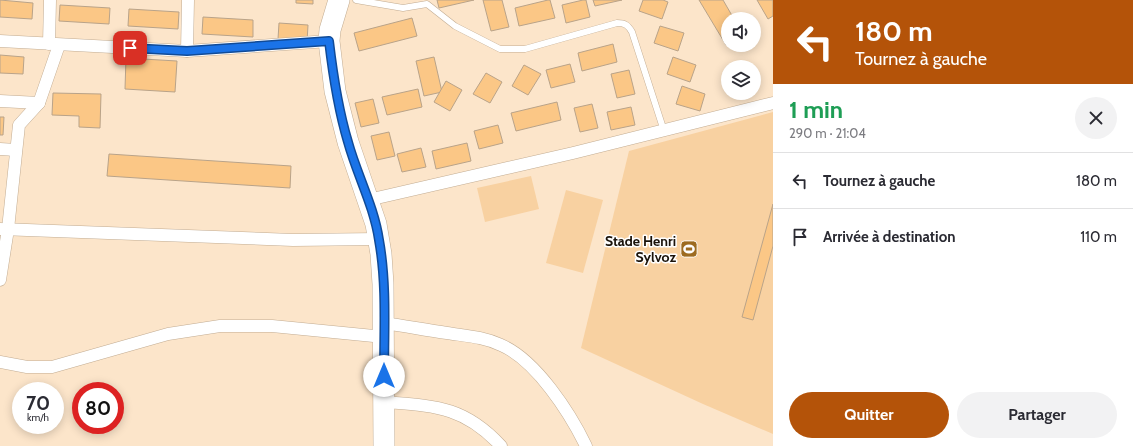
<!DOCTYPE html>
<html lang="fr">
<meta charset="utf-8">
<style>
body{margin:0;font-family:Cabin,sans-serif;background:#f2f2f3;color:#2b2b33;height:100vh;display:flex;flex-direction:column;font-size:15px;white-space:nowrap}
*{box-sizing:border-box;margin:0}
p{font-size:13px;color:#7c7c81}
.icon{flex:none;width:22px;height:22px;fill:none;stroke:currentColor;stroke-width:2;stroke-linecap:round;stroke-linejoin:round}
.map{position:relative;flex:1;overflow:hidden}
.side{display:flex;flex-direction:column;background:#fff;width:360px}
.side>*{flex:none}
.banner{background:#b45309;color:#fff;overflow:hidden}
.tools{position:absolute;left:721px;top:12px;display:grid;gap:8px}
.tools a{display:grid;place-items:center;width:40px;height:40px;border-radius:50%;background:#fff;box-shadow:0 2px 10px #0003;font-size:20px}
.speed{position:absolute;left:12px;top:382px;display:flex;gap:8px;font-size:20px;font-weight:700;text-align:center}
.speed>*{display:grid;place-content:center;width:52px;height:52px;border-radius:50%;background:#fff;box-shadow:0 2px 10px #0003;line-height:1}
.speed small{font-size:10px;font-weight:400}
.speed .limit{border:6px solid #d22;background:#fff;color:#111}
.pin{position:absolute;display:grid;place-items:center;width:34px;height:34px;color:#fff;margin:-17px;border-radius:8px;box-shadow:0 2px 6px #0006}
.me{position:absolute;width:44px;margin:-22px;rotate:0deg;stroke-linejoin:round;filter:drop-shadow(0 0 3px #0008)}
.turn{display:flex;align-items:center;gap:14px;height:84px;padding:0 16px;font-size:18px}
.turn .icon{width:52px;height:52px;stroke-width:2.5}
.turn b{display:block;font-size:28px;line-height:34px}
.round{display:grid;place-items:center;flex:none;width:42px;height:42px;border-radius:21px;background:#f2f2f3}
.head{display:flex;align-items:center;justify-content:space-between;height:68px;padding:0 16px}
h1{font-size:24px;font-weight:700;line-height:30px;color:#1e9e55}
.action{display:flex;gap:8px;margin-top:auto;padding:8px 16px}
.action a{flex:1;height:46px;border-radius:24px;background:#b45309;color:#fff;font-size:16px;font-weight:700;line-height:46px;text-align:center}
.action a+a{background:#f2f2f3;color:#2b2b33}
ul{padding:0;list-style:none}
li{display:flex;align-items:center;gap:12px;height:56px;padding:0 16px;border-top:1px solid #e1e1e2}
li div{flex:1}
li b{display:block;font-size:15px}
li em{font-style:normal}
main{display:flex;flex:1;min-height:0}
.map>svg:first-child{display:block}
.green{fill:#f8d1a1}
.building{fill:#fbc786;stroke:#b9a389}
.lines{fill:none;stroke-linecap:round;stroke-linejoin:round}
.lane-casing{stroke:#c2ac92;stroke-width:7}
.street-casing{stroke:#c2ac92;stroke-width:13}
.highway-casing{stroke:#c2ac92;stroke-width:22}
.lane{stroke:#fff;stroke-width:6}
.street{stroke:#fff;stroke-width:12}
.highway{stroke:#fff;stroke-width:21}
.route-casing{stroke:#114b97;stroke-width:10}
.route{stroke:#1a73e8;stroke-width:7}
.labels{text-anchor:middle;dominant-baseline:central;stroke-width:3;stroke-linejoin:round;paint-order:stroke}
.poi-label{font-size:14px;font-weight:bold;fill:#1b130a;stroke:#fff;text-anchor:end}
</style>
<main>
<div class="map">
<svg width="773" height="446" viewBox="0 0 773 446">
<rect width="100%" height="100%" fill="#fce5ca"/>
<!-- green -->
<g class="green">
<polygon points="773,112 773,434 703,404 581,348 629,151"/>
<polygon points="531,176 539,209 485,222 477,188"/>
<polygon points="566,190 603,200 583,273 546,263"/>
</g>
<!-- building -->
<g class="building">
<polygon points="0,0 33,3 32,19 0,17"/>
<polygon points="296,0 313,0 313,4 296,3"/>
<polygon points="437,0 474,0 439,8"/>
<polygon points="483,0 502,0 509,27 491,31"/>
<polygon points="548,0 550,0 555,18 519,26 515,8"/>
<polygon points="583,0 586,0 590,17 566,23 562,5"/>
<polygon points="593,0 622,0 595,6"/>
<polygon points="643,0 663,0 668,2 662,19 639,11"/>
<polygon points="699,0 723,0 734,19 728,19 728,44 726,45"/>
<polygon points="757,0 773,0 773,16 768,19"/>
<polygon points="60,5 110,8 109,24 59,21"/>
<polygon points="129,9 179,12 178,29 128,26"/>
<polygon points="203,17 253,20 253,37 202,34"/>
<polygon points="412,18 417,36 359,51 354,33"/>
<polygon points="279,23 308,25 307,42 278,39"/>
<polygon points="660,26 684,33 678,51 654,43"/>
<polygon points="613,44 617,62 582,71 578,53"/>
<polygon points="0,55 24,57 23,74 0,73"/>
<polygon points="434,57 442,92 424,96 416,61"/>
<polygon points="673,57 696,65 690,82 667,74"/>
<polygon points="126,58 177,61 175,92 125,89"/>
<polygon points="570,64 575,82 551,88 546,70"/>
<polygon points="524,65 541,74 528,95 512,86"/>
<polygon points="629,70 635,94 617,98 611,74"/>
<polygon points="486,73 502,82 490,103 473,94"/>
<polygon points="446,81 462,90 450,111 434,102"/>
<polygon points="682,86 705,94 700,111 676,104"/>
<polygon points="418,89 422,107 387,115 382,97"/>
<polygon points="53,93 101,94 100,128 79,127 79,116 52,115"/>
<polygon points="373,99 379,123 361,127 355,103"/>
<polygon points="557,102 561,120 516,131 511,113"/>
<polygon points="592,104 598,128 580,132 574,108"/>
<polygon points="631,107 635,125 611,130 607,112"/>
<polygon points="0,117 4,117 3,135 0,135"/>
<polygon points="498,125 503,143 479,149 474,131"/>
<polygon points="389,132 395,156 377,160 371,136"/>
<polygon points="467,143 471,161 436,169 432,151"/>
<polygon points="421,148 426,167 402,172 397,154"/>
<polygon points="109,154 291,166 290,188 107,176"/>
<polygon points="773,204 773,246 753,320 742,317"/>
</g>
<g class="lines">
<!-- lane casing -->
<g class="lane-casing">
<path id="lane" d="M356,0L403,8L427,4L455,26L500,49H525L617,23C625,23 628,25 632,32L664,131"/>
</g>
<!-- street casing -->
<g class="street-casing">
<g id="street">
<polyline points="0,41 187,51 329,41"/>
<polyline points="49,44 50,0"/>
<polyline points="187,51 188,0"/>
<polyline points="0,101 39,103"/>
<polyline points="0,149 16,150"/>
<polyline points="368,200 573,153 773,103"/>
<polyline points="0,229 293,240 379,239"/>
<polyline points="0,280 8,229 19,125 39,103 59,45"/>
<path d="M384,323C405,326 426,330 447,333C466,336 484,337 501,345C536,360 570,413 586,446"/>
<polyline points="0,362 27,367 52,367 168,334 220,326 272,326 384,337"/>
<path d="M384,402C435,406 464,406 501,446"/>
</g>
</g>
<!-- highway casing -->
<g class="highway-casing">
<polyline id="highway" points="339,0 330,30 329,41 335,91 348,142 376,224 381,254 383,284 384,446"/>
</g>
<!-- lane -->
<use href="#lane" class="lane"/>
<!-- street -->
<use href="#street" class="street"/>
<!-- highway -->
<use href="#highway" class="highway"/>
</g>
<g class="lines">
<!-- route casing -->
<g class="route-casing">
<path id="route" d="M130,48L187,51L329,41C333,75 338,109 348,142C357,175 374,206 379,240C387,284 384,331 384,376"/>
</g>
<!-- route -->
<use href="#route" class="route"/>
</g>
<!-- icons -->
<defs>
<g id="stadium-square" transform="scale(0.9)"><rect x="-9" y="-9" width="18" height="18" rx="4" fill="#9d6b20" stroke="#fff"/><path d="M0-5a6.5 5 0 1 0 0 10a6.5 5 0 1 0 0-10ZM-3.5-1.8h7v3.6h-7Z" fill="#fff"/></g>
</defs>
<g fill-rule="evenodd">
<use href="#stadium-square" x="689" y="249"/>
</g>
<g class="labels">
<!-- poi labels -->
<g class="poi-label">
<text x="676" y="241">Stade Henri<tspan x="676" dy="16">Sylvoz</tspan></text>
</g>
</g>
</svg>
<div class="tools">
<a><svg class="icon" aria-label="sound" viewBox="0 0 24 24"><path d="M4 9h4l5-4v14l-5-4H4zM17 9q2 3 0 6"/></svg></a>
<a><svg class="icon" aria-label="layers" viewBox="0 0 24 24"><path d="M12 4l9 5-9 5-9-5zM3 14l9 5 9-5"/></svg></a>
</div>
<div class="speed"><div>70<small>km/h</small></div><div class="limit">80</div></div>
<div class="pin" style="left:130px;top:48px;background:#d93025"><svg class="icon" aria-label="arrive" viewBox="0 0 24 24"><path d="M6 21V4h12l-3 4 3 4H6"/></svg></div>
<svg class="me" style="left:384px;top:376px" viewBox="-20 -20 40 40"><circle r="19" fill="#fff"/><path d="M0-13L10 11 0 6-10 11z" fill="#1a73e8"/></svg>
</div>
<section class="side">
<div class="banner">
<div class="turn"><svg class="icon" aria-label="left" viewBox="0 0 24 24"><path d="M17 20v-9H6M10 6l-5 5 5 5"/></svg><div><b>180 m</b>Tournez à gauche</div></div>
</div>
<div class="head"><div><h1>1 min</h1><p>290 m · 21:04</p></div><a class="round"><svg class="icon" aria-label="close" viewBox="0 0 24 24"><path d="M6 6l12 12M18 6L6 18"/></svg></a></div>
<ul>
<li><svg class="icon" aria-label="left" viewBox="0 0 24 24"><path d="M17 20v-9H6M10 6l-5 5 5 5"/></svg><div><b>Tournez à gauche</b></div><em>180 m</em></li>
<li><svg class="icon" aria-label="arrive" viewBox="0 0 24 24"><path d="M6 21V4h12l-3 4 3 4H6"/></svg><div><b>Arrivée à destination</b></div><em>110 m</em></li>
</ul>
<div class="action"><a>Quitter</a><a>Partager</a></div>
</section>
</main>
